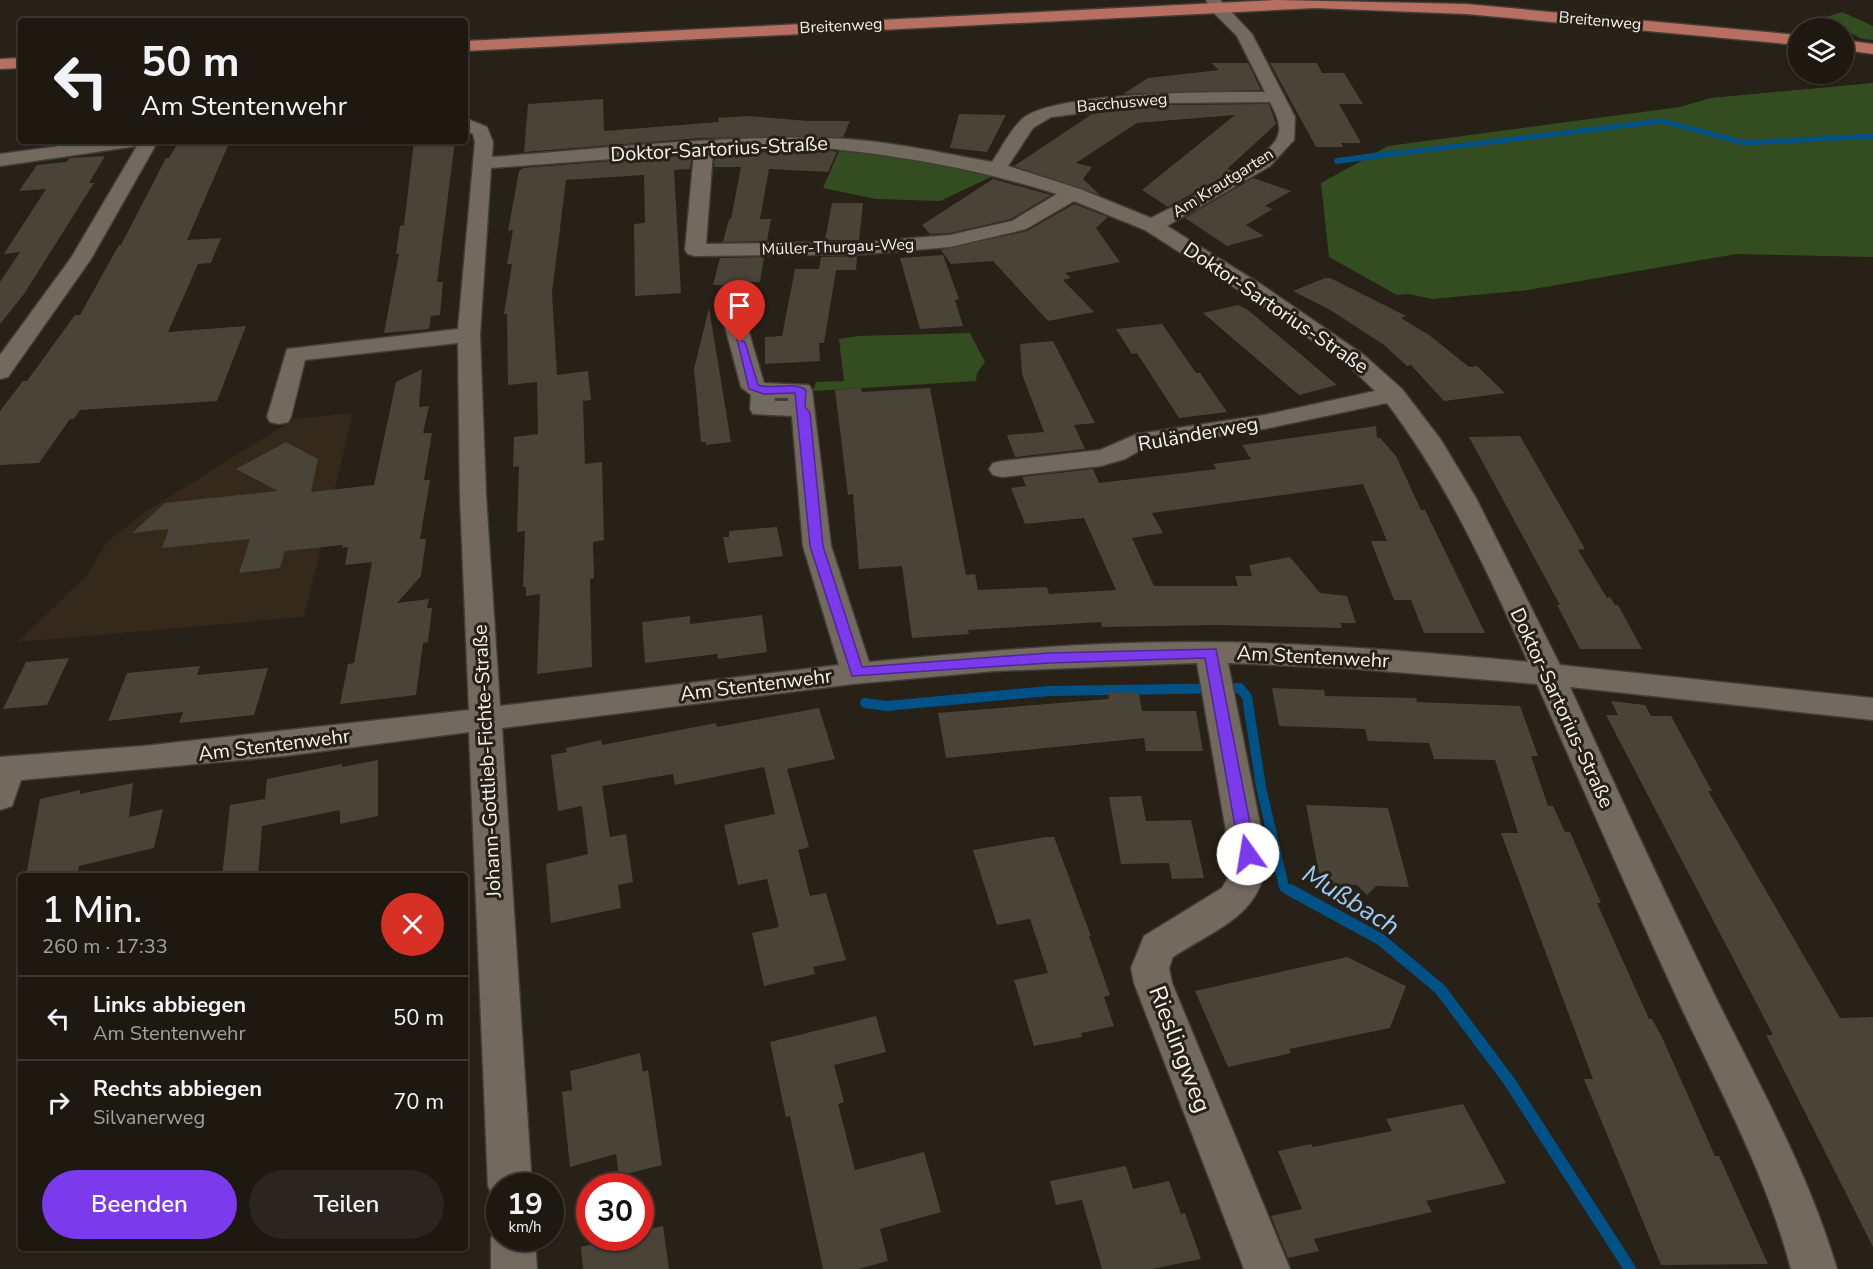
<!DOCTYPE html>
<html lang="de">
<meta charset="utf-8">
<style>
body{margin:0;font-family:"Nunito Sans",sans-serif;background:#2a261f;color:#f1f3f6;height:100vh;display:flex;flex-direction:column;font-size:22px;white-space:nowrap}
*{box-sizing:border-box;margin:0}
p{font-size:20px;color:#a0a09f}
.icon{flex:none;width:33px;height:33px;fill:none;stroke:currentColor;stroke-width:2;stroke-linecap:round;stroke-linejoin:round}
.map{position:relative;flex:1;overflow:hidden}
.panel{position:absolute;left:18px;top:873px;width:450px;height:378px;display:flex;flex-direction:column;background:#1d1911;border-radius:6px;box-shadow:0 2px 4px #0004,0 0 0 2px #3b3831}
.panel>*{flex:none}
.top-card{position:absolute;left:18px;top:18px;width:450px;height:126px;border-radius:6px;box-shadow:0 2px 4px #0004,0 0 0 2px #3b3831;background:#1d1911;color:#f1f3f6;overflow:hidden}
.fabs{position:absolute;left:1788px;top:18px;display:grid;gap:12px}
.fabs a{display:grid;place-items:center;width:66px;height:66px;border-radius:50%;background:#1d1911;box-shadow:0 2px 4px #0004,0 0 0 2px #3b3831;font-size:30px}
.speed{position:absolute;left:486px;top:1173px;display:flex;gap:12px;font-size:30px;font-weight:700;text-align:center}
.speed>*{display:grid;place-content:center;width:78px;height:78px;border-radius:50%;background:#1d1911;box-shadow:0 2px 4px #0004,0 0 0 2px #3b3831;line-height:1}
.speed small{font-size:15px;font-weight:400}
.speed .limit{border:9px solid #d22;background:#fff;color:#111}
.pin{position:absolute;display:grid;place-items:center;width:51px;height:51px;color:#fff;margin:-62px -26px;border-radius:50% 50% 50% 0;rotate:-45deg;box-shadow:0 0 6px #0007}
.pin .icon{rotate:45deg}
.me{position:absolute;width:66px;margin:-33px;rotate:347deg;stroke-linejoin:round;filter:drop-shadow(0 0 4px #0008)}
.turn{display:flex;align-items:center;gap:21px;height:126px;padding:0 24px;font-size:27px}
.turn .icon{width:78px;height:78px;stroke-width:2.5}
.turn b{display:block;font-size:42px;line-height:51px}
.round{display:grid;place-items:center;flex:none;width:63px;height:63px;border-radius:32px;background:#2a261f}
.headline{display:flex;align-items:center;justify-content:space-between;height:102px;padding:0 24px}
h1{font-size:36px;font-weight:600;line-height:45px}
.button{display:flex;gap:12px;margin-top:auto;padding:12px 24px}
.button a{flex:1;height:69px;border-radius:36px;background:#7c3aed;color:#fff;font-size:24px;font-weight:600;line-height:69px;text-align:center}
.button a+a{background:#2a261f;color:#f1f3f6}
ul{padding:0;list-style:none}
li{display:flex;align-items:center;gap:18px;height:84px;padding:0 24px;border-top:2px solid #3b3831}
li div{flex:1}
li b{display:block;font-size:22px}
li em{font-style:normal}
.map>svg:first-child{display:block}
.built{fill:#34291a}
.green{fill:#334d20}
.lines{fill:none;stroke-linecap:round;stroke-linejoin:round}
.stream-far3{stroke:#005186;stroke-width:5}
.stream-far2{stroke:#005186;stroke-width:6}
.stream-far1{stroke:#005186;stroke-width:10}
.stream{stroke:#005186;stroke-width:12}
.building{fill:#4a4338}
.minor-casing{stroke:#433d37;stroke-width:3}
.major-casing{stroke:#433d37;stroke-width:3}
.minor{fill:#726a5f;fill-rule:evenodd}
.major{fill:#b76f61;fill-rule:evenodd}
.route{fill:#7c3aed;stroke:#51269a;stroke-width:1.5}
.labels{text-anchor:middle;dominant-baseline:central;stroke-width:6;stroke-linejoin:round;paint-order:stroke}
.far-street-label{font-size:16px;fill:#f6f1eb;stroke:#272117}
.street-label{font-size:20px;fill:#f6f1eb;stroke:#272117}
.near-street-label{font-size:24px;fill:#f6f1eb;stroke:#272117}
.near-water-label{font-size:26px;font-style:italic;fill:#99ccfb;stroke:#272117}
</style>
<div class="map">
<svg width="1873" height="1269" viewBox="0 0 1873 1269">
<rect width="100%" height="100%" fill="#272117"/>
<!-- built -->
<polygon class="built" points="353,413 304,617 18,642 85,577 108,541 145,512 294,419"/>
<!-- green -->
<g class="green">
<polygon points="1842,12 1873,26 1873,40 1862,39 1823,18"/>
<polygon points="1873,83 1873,257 1736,254 1528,290 1432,299 1409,294 1397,295 1329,257 1321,183 1388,146 1680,107 1711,98"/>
<polygon points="839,151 893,157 995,175 940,201 876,199 823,188"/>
<polygon points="970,333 985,362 977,373 976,381 813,391 816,382 844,381 839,339 858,336"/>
</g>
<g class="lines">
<!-- stream-far3 -->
<polyline class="stream-far3" points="1384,155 1662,121 1745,143 1873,136"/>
<!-- stream-far2 -->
<polyline class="stream-far2" points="1337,161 1396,153"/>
<!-- stream-far1 -->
<polyline class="stream-far1" points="865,703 886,706 1049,691 1240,688 1247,697 1261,787 1284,887 1292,892"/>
<!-- stream -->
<polyline class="stream" points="1290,890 1380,939 1440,989 1509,1081 1630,1269"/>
</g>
<!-- building -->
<g class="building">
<polygon points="1211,63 1248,63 1261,90 1123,94 1148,78 1219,70"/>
<polygon points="1270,63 1317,63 1322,73 1344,73 1363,104 1339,104 1361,143 1341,143 1343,147 1316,147"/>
<polygon points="603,99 604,131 719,122 718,118 747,116 809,121 850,121 843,137 700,138 524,152 528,104"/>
<polygon points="1269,104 1276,124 1227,169 1233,171 1168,207 1142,190 1235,115 1137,123 1076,163 1092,167 1083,179 1100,195 1014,166 1092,114 1162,105"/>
<polygon points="959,114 1006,115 987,152 950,148"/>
<polygon points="179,141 230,141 187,240 221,238 211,263 198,264 168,332 246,326 217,401 80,410 74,419 70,419 39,463 0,465 0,411 23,381 27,381 75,315 80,315 119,245 121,245 166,158 169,158"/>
<polygon points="414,141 455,141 437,282 443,282 440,315 431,316 429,329 384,333 399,254 396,254 400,226 404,225"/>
<polygon points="826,150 837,152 828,172 769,169 760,219 771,219 767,241 723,242 729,219 731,219 741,167 714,167 715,154"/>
<polygon points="692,155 690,169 674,170 681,293 635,296 634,224 645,223 644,175 566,180 552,293 557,375 588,371 591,400 583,401 585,464 602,462 604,540 593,542 594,578 590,579 592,667 537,674 540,594 526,596 526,587 523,587 525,531 517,532 519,466 513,467 514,437 538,434 537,382 508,385 507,314 504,314 512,264 507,264 513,230 508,231 519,171 523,168"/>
<polygon points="105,156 89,183 94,183 24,294 0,324 0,282 20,252 4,254 46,189 19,191 37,165 67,162 69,158"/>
<polygon points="1253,178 1291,191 1265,206 1273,209 1246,225 1264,236 1227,246 1185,218"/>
<polygon points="993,179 1051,195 1011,219 950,233 930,234 922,225"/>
<polygon points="832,203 863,203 859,240 825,240"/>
<polygon points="1074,204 1108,217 1096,228 1120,262 1065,273 1071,278 1063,280 1094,312 1048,321 993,261 951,264 941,250 1027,231"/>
<polygon points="943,255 959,299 955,300 963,326 920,329 900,258"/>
<polygon points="857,256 856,270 836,270 824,343 819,343 820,361 765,364 765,337 782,336 795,269 819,269 821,257"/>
<polygon points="764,257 760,282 743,282 742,286 713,285 720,258"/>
<polygon points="1325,278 1330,278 1406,316 1401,318 1429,335 1469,367 1477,366 1505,393 1444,401 1411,365 1407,366 1384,345 1332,311 1293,291"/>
<polygon points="1238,305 1248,310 1337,385 1299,395 1203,313"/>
<polygon points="709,308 731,442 706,445 706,442 701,442 694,369"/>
<polygon points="1162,324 1196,373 1200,373 1227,412 1179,418 1137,353 1132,354 1116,329"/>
<polygon points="1053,341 1095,423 1074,425 1085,449 1015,457 1007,435 1044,432 1022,374 1020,344"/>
<polygon points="422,369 419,407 429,406 423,433 432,433 424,480 430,480 420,539 426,539 421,576 397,603 429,599 427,608 432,608 428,642 423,643 416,695 340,704 348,664 354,663 372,562 345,565 348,547 342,548 343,545 285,551 280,568 239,573 250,539 162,548 169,529 132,533 165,503 278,491 236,469 286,442 318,459 311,492 374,485 396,382"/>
<polygon points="861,388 862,392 930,388 966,575 975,574 978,590 1047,587 1049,594 1116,590 1084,518 1025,524 1011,488 1026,486 1022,477 1093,469 1099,483 1217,469 1213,464 1251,459 1242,445 1376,426 1377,438 1380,438 1396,456 1421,510 1425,510 1485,633 1424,633 1411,600 1394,600 1371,541 1387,541 1363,484 1152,513 1163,533 1132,538 1154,586 1238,586 1235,576 1252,576 1249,565 1290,557 1320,593 1347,596 1356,623 1340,623 1342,628 1216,625 1102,627 1101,622 968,630 969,634 912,638 902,566 859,569 853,494 848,495 835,390"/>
<polygon points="1520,436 1585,549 1578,550 1607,598 1610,597 1615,605 1618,605 1642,649 1580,649 1557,605 1560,605 1469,437"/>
<polygon points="777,527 783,556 728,563 723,537 729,537 729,531"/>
<polygon points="762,615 767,652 718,659 717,654 645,663 642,622 690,616 690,624"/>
<polygon points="69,658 47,705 3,709 26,662"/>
<polygon points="200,666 197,675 268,668 254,715 179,723 183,712 108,721 127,673"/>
<polygon points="1272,688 1324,690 1325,696 1416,698 1417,702 1520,706 1538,756 1531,756 1548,806 1553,806 1565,832 1570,832 1601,903 1597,903 1649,1019 1652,1019 1661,1035 1715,1156 1719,1156 1768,1264 1661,1265 1584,1079 1593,1079 1501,833 1518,833 1495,760 1434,759 1429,743 1368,741 1365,729 1279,726"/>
<polygon points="1108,692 1139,693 1142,711 1196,711 1203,751 1146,751 1144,738 946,758 938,713 1109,699"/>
<polygon points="1611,701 1645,705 1651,716 1671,716 1712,791 1708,791 1840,1018 1873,1017 1873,1247 1766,1035 1773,1035 1606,715 1618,715"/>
<polygon points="819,708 835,759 787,769 809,847 798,850 810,896 826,893 846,960 813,967 815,974 764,986 752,933 779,927 767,879 738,885 724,825 775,814 764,767 675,785 673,774 602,786 610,837 626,834 633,882 618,885 621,908 551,923 546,864 588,854 582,806 558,811 551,755 567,752 566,748 601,740 602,745 716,723 717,727"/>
<polygon points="378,760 378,816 340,824 340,810 262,826 258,876 222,876 230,805 265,799 267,779 342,764 342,767"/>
<polygon points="133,783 129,817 163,809 154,848 79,866 77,876 26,876 40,799 80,790 80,794"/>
<polygon points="1141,796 1146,821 1191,820 1204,878 1172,879 1169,863 1121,864 1109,797"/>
<polygon points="1306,805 1388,808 1409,887 1376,886 1367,895 1357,885 1321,884"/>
<polygon points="1045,837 1054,837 1091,936 1089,936 1110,995 1104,997 1114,1026 1081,1033 1082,1037 1034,1046 1014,980 1048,973 1030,919 997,925 973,850"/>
<polygon points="1347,957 1406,986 1390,1028 1289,1049 1291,1053 1228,1067 1195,991"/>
<polygon points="876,1016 886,1052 834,1065 844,1102 838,1104 855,1170 924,1152 941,1212 880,1229 888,1261 858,1269 823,1269 790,1116 786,1117 770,1042"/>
<polygon points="640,1053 643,1072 648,1070 662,1165 619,1176 616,1154 570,1167 562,1092 572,1090 570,1071"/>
<polygon points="1463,1104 1506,1183 1426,1201 1432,1212 1314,1239 1319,1251 1288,1258 1271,1216 1302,1209 1278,1151 1311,1144 1313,1147 1392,1131 1386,1119"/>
<polygon points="1126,1166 1133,1189 1169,1181 1181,1214 1185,1213 1201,1259 1152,1269 1102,1269 1082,1200 1056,1205 1050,1181"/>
<polygon points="663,1226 669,1269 583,1269 581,1247 617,1238 640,1238 640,1231"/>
</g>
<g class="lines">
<!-- minor casing -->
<g class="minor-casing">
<g id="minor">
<path d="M1206,0H1220L1252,34L1295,117L1294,140L1270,166L1167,226L1262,285L1364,355L1402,389L1441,440L1476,498L1560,665L1873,698V720L1570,687C1618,792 1666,896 1717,1000C1761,1088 1809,1174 1837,1269H1791C1767,1178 1722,1094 1682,1009C1632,901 1585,793 1537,684L1346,668L1228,663L1266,854C1266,914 1217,928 1173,957L1169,968L1172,983L1290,1269H1244L1134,983L1131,968L1144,936L1222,888L1228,878L1230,854L1197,663L995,671L853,684L502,728L532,1186H500V1203L495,1201L488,1186L469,732L285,756L21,780L12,806L0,810V757L143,746L469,710L460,496L458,343L305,360L291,417L288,422L279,424L270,422L267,417L287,349L458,329L475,142L473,134L465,130V118L487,127L493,142L492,157C602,149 714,135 825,138C881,139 937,152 992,162C1001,149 1009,132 1021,120C1050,91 1219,92 1265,92L1237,36L1211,10ZM1270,102C1275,112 1283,126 1277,138C1265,163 1178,204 1151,218L1080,189L1008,166L1033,128L1051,117L1162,103ZM826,148C909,157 977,169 1057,194L1012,221L950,235L865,242L706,244L713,152ZM694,153L685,250L688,254L695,256L865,254L950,247L1026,229L1074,201L1145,230L1246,295L1348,365L1375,391L1264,415L1137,434L1100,450L1002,461L993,463L989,469L993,475L1002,477L1101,466L1125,459L1144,448L1264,429L1387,403C1446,481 1488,572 1528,662C1416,651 1304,642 1191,642C1084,642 976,652 869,662L831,546L812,390L809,385L764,383L745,319L742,314H726L723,319L741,387L751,395L750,409L753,414L792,416L803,546L839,665L500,706L486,496L480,335L491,168ZM775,398H788V401H775Z"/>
<polygon points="96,141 158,141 91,259 8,377 0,379 0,355 71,258 137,146 0,166 0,154"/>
<polygon points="500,1221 500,1238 535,1238 537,1269 491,1269 491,1238"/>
</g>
</g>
<!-- major casing -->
<g class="major-casing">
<g id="major">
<polygon points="1277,0 1466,4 1798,35 1798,45 1466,14 1315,8 465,51 465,41"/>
<polygon points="1844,40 1873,44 1873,54 1844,50"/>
<polygon points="21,58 21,68 0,69 0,59"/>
</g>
</g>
<!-- minor -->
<use href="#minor" class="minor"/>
<!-- major -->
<use href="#major" class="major"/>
</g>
<!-- route -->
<path class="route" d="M737,339L745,342L758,385C772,390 794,381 806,390L805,407L810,413L823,546L862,667L1049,653L1216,649L1256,854L1254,858H1243L1240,854L1205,658L1049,663L852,676L810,546L795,393L764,394L749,389Z"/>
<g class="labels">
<!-- far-street labels -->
<g class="far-street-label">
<text transform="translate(1600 21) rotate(5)">Breitenweg</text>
<text transform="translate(841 26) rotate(-3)">Breitenweg</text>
<text transform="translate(1122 103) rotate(-5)">Bacchusweg</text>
<text transform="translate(1223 183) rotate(-32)">Am Krautgarten</text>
<text transform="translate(838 247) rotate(-2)">Müller-Thurgau-Weg</text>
</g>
<!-- street labels -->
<g class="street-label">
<text transform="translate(719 149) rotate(-3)">Doktor-Sartorius-Straße</text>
<text transform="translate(1276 308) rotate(34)">Doktor-Sartorius-Straße</text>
<text transform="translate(1198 434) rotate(-10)">Ruländerweg</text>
<text transform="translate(1313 657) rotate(3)">Am Stentenwehr</text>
<text transform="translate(756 685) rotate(-7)">Am Stentenwehr</text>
<text transform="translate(1562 708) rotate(65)">Doktor-Sartorius-Straße</text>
<text transform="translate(274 745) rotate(-7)">Am Stentenwehr</text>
<text transform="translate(487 761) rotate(-93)">Johann-Gottlieb-Fichte-Straße</text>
</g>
<!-- near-street labels -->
<g class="near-street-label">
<text transform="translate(1180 1049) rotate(69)">Rieslingweg</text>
</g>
<!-- near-water labels -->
<g class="near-water-label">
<text transform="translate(1351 900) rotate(32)">Mußbach</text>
</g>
</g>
</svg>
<div class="fabs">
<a><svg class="icon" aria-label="layers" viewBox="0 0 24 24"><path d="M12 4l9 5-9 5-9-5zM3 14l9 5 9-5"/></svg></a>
</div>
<div class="speed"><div>19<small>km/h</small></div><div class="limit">30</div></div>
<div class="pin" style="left:740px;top:342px;background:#d93025"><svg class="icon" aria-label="arrive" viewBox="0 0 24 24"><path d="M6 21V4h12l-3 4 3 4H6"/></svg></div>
<svg class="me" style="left:1248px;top:854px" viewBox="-20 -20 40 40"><circle r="19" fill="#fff"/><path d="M0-13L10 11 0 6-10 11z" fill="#7c3aed"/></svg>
<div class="top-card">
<div class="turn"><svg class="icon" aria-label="left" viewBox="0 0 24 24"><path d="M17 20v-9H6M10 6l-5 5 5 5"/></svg><div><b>50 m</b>Am Stentenwehr</div></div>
</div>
<section class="panel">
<div class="headline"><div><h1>1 Min.</h1><p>260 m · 17:33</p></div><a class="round" style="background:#d93025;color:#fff"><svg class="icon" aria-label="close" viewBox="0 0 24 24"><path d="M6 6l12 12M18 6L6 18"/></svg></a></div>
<ul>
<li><svg class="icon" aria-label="left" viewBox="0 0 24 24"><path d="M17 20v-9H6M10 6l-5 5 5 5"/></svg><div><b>Links abbiegen</b><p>Am Stentenwehr</p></div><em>50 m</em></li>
<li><svg class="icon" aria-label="right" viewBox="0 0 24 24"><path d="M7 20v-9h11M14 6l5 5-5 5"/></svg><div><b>Rechts abbiegen</b><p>Silvanerweg</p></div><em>70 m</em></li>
</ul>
<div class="button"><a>Beenden</a><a>Teilen</a></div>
</section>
</div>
